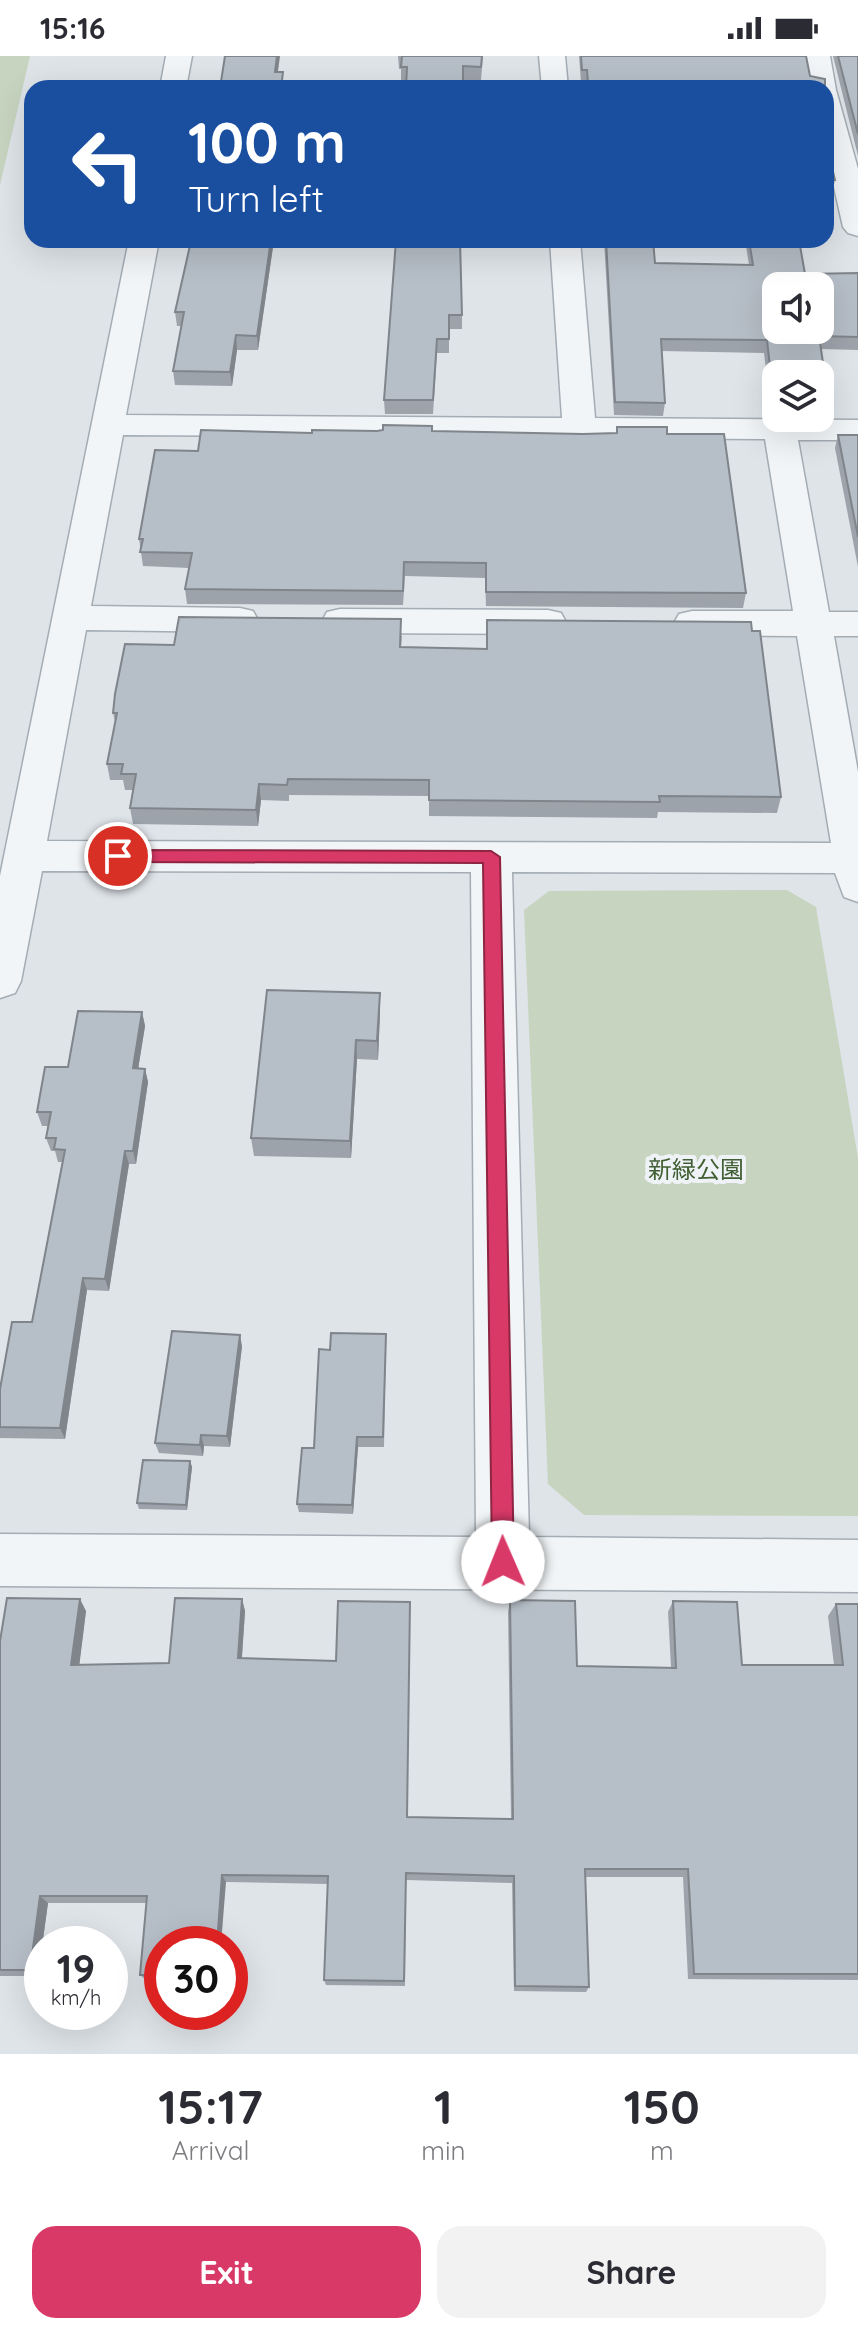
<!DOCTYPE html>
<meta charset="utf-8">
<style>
body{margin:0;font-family:Quicksand,"Noto Sans JP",sans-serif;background:#f2f2f3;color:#2b2b33;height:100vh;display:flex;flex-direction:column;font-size:30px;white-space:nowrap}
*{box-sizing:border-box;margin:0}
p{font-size:26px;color:#7c7c81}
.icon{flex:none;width:44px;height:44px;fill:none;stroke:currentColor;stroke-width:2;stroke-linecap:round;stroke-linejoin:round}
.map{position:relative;height:1998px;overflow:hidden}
.details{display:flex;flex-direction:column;background:#fff;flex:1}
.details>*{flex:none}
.hud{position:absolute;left:24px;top:24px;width:810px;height:168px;border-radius:24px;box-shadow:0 8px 32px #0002;background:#1a4fa0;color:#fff;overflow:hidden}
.tools{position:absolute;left:762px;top:216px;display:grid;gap:16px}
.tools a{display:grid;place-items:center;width:72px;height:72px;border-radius:16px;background:#fff;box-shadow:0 8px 32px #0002;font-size:40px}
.speed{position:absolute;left:24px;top:1870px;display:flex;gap:16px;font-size:40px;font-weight:700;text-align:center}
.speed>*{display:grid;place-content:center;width:104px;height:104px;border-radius:50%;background:#fff;box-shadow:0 8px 32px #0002;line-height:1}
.speed small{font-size:20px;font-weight:400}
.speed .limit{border:12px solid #d22;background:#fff;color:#111}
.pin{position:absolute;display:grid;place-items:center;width:68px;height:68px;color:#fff;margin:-34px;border:4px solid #fff;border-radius:50%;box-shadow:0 2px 8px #0007}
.me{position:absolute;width:88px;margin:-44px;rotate:359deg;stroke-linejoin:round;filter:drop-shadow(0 0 6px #0008)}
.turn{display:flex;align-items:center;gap:28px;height:168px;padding:0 32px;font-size:36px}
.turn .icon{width:104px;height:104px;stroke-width:2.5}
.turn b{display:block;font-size:56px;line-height:68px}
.eta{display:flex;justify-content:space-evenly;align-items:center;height:136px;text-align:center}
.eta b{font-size:48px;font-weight:700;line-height:56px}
.primary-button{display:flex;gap:16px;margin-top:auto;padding:16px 32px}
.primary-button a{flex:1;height:92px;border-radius:24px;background:#d93967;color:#fff;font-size:32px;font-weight:700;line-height:92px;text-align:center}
.primary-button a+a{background:#f2f2f3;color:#2b2b33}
.status{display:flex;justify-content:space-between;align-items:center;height:56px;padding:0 40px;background:#fff;direction:ltr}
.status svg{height:22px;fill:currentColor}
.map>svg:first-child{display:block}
.green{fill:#c7d4bf}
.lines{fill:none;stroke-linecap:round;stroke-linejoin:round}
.street-casing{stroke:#a4acb4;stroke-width:3}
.street{fill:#f2f5f7;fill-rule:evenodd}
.wall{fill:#9da3ab}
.shaded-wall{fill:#7f858b}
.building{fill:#b6bec7;stroke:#7f858b;stroke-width:2;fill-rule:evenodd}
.route{fill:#d93967;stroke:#8d2543;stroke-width:2}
.labels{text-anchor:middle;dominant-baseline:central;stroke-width:8;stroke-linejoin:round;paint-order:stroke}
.park-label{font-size:24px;fill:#415f33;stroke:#eff3f7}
</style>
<div class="status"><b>15:16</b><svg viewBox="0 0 49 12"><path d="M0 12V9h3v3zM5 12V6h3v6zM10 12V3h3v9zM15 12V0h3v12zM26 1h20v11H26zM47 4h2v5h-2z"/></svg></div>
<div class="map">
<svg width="858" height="1998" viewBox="0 0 858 1998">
<rect width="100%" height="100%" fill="#dfe4e9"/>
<!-- green -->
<g class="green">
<polygon points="0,0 30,0 0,129"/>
<polygon points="787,834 816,851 858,1102 858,1460 584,1459 548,1428 524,854 549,835"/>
</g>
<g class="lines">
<!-- street casing -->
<g class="street-casing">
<g id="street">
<polygon points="166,0 192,0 186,32 160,32"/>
<polygon points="539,0 565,0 568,32 542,32"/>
<polygon points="804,0 830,0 836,34 858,113 858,180 848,177 843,171 826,96 826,32 811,32"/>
<path d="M129,184H159L126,359L562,362L550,184H580L595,362L858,364V384H798L829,556H858V580H834L858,716V846L844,841L835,817L512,816L529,1481L858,1484V1536L0,1530V1478L476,1481L471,816L42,815L21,925L15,937L0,942V820ZM123,379L765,383L793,555H692L679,558L674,567L679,576L692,579L797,580L831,787L47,785L86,574L240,576L253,573L258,564L253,555L240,552L91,550Z"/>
<polygon points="340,553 548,554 561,557 566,566 561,575 548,578 340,577 327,574 322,565 327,556"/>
</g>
</g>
<!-- street -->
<use href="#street" class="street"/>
</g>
<!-- wall -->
<g class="wall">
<polygon points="398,0 483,0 481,24 401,24 401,13 399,13"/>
<polygon points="579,0 806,0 810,20 825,32 586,32 586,26 581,26"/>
<polygon points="833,0 858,0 858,100"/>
<polygon points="826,87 835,124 832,137 826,137"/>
<polygon points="198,184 274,184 258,294 237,294 232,330 175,329 173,315 181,270 177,270 175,256"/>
<polygon points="396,184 462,259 462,273 449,273 449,297 437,297 433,358 385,358 384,344"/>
<polygon points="604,184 653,184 655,207 749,209 745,184 799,184 805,218 858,217 858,294 821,293 825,320 822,333 820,333 820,318 776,318 776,332 768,331 764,297 661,295 665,347 663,360 614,359"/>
<polygon points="617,371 667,378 746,537 743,552 486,550 485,522 405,520 403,549 187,548 185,533 189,512 143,510 139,483 198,395 312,377 432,375 583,378 616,377"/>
<polygon points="838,379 858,379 858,511 835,392"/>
<polygon points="487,564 781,741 777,757 658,756 657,762 429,760 429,740 289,739 289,745 261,744 258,770 133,768 130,752 133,734 125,734 123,724 110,724 107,708 115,666 113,657 174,589 402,580 401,591 486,592"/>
<polygon points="380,937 380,956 378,1004 357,1003 351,1102 254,1100 251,1082"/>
<polygon points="142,956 145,970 138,1013 145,1013 148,1026 136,1108 129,1108 109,1235 87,1234 65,1383 0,1382 0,1333 32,1266 62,1106 58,1106 55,1095 51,1095 46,1082 49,1070 42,1070 37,1056 68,1011"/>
<polygon points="386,1278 384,1391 358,1391 353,1458 299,1456 297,1448 314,1392 330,1294"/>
<polygon points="242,1290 230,1391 204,1390 203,1400 159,1397 155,1387"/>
<polygon points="190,1405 192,1411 187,1454 139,1453 137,1447"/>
<polygon points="242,1543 245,1555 242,1602 407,1761 511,1763 508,1556 510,1544 577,1610 671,1611 668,1556 673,1545 742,1609 834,1609 828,1560 836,1548 858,1548 858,1924 688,1923 683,1821 585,1821 589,1931 586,1936 514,1935 512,1827 406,1824 405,1930 326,1929 324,1924 328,1828 226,1826 162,1888 162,1924 146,1924 140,1919 147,1847 48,1847 38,1920 0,1920 0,1585 86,1555 79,1609 169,1607"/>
</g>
<!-- shaded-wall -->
<g class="shaded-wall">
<polygon points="277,0 280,0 276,30 275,16"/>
<polygon points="271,184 274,184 258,294 257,280"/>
<polygon points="236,279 237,294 232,330 230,316"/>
<polygon points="259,728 261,744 258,770 256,754"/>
<polygon points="380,937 380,956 378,1004 377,985"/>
<polygon points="142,956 145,970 136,1026 133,1012"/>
<polygon points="356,984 357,1003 351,1102 350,1085"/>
<polygon points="145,1013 148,1026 136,1108 133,1095"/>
<polygon points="125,1095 129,1108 109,1235 105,1223"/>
<polygon points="83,1222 87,1234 65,1383 60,1372"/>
<polygon points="240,1279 242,1290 230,1391 227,1380"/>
<polygon points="201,1379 204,1390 203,1400 200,1389"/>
<polygon points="357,1381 358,1391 353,1458 352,1449"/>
<polygon points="190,1405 192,1411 187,1454 186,1449"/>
<polygon points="80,1543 86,1555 78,1620 71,1609"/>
<polygon points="242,1543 245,1555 241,1613 238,1602"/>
<polygon points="222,1819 226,1826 221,1888 217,1888"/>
<polygon points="40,1840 48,1847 38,1920 30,1914"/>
</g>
<!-- building -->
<g class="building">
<polygon points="225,0 277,0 275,16 283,16 281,32 220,32"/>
<polygon points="402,0 482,0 481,11 463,10 463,32 406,32 407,11 401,11"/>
<polygon points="581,0 806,0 810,20 825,23 825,32 592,32 592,27 588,27 587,14 582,14"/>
<polygon points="838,0 858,0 858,78"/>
<polygon points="826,87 835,124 826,124"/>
<polygon points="198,184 271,184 257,280 236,279 230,316 173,315 184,256 175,256 191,185 198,185"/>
<polygon points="396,184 460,184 462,259 449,259 449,283 437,283 433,344 384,344"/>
<path d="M606,184H653L655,207L753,209L749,184H799L805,218L858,217V281L819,280L825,320H820V318L771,319L767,284L661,283L665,347L615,346ZM776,230H820V274H776Z"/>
<polygon points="383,369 432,370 432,375 583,378 617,377 617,371 667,371 667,378 724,378 746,537 486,536 486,507 404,506 403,535 185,533 192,497 140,496 143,483 139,483 155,394 198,395 201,374 312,377 312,374 377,375 383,374"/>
<polygon points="838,379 858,379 858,481"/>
<polygon points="179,561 401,563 400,591 487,593 487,564 751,566 752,575 760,575 781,741 659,740 660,746 429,744 429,724 288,723 287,729 259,728 256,754 130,752 136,718 121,718 123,708 107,708 117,657 113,657 115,638 125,588 174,589"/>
<polygon points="267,934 380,937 377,985 356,984 350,1085 251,1082"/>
<polygon points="78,955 142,956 133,1012 145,1013 133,1095 125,1095 105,1223 83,1222 60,1372 0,1371 0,1333 12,1266 32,1266 65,1094 54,1093 56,1082 46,1082 51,1056 37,1056 45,1011 68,1011"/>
<polygon points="172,1275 240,1279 227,1380 201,1379 200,1389 155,1387"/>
<polygon points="331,1277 386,1278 383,1381 357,1381 352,1449 297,1448 302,1392 314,1392 319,1293 330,1294"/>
<polygon points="143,1404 190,1405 186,1449 137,1447"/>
<polygon points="7,1542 80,1543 71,1609 169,1607 175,1542 242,1543 238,1602 336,1605 338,1545 410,1546 407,1761 513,1763 510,1544 575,1545 577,1610 676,1612 673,1545 737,1546 742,1609 843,1609 836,1548 858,1548 858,1918 694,1918 688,1813 585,1813 589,1931 515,1930 514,1820 406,1817 404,1925 324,1924 328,1820 222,1819 217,1888 162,1888 162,1919 140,1919 147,1840 40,1840 30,1914 0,1914 0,1585"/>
</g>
<!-- route -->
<polygon class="route" points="118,794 491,795 500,801 514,1506 511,1514 503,1517 495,1514 492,1506 483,807 118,806 109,800"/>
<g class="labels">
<!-- park labels -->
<g class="park-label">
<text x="696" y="1113">新緑公園</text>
</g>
</g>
</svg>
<div class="tools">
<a><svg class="icon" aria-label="sound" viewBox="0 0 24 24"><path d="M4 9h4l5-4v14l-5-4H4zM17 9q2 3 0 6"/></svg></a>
<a><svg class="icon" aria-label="layers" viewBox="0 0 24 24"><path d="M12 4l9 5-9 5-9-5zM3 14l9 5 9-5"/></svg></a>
</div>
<div class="speed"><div>19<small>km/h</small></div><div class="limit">30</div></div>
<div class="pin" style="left:118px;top:800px;background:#d93025"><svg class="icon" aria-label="arrive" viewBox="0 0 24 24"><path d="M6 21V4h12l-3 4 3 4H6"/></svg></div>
<svg class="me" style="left:503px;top:1506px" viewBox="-20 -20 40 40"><circle r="19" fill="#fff"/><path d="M0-13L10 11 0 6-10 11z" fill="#d93967"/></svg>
<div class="hud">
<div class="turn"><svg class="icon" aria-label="left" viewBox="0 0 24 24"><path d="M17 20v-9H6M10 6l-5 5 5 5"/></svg><div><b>100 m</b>Turn left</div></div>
</div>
</div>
<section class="details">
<div class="eta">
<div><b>15:17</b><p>Arrival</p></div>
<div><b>1</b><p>min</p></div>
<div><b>150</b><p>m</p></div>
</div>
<div class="primary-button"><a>Exit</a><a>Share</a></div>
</section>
